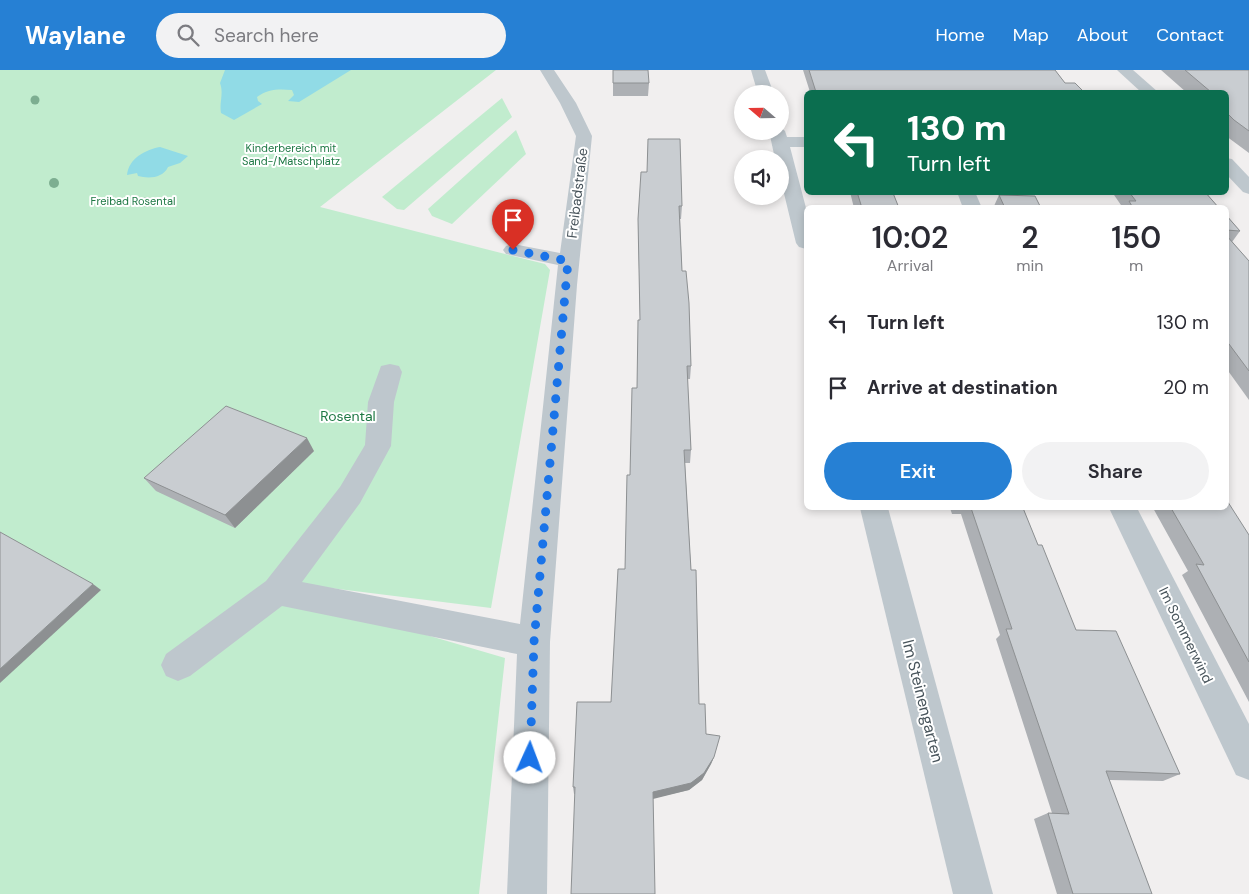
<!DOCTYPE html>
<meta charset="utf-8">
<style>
body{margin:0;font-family:"DM Sans",sans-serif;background:#f2f2f3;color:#2b2b33;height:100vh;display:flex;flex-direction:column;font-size:19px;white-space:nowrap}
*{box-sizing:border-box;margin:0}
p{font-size:16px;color:#7c7c81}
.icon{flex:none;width:28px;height:28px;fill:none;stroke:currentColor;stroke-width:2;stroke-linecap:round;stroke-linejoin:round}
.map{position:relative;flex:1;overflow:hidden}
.sheet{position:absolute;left:804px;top:135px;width:425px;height:305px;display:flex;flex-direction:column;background:#fff;border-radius:8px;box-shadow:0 2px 8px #0003}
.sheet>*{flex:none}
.top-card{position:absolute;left:804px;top:20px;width:425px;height:105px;border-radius:8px;box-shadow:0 2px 8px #0003;background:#0b6e4f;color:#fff;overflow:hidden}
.needle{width:32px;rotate:290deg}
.controls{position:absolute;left:734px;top:15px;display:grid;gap:10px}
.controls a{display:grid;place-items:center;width:55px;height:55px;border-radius:50%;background:#fff;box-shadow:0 2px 8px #0003;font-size:25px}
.pin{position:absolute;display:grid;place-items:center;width:42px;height:42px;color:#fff;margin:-51px -21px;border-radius:50% 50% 50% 0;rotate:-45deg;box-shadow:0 0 5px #0007}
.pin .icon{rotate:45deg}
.me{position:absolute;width:55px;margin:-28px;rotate:2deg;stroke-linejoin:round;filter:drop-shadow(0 0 4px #0008)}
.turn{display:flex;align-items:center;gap:18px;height:105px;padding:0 20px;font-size:22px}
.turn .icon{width:65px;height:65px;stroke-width:2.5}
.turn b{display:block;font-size:35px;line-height:42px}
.eta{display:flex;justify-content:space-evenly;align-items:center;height:85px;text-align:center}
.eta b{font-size:30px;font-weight:600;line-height:35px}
.button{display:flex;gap:10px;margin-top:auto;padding:10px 20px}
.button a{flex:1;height:58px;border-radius:30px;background:#2680d4;color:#fff;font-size:20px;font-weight:600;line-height:58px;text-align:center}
.button a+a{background:#f2f2f3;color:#2b2b33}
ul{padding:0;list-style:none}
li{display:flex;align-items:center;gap:15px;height:65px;padding:0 20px}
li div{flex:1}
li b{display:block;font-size:19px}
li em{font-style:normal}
header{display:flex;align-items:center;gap:30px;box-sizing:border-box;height:70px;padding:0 25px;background:#2680d4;color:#fff}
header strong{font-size:24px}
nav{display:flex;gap:28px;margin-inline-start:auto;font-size:18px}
.search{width:350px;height:45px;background:#f2f2f3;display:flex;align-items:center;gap:12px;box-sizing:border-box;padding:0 18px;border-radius:28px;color:#7c7c81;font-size:19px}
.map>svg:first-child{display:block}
.green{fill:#c1ecce}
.water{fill:#91dbe6}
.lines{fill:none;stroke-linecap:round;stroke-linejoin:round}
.minor{fill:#bec7cd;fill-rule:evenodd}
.tree{fill:#7dae91}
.wall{fill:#adb0b4}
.shaded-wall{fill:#8d9092}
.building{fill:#c9cdd1;stroke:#8d9092}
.route{stroke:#1a73e8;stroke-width:9;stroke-dasharray:0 16.2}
.labels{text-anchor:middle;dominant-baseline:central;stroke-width:4;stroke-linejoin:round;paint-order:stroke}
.far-park-label{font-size:11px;fill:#1e7844;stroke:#fff}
.street-label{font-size:14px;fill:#48545b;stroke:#fff}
.park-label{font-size:14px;fill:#1e7844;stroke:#fff}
.near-street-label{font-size:16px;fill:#48545b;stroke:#fff}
</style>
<header>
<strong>Waylane</strong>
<div class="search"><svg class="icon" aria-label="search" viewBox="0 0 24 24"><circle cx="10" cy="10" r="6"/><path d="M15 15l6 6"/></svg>Search here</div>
<nav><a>Home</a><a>Map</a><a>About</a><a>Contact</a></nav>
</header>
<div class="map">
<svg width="1249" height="824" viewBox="0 0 1249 824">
<rect width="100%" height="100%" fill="#f1efef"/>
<!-- green -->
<g class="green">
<polygon points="0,0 496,0 320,137 545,194 550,200 491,538 290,513 280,522 505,588 479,824 0,824"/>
<polygon points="502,28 512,47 404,140 397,139 382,127"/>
<polygon points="516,60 526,84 452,154 432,146 428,139"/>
</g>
<!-- water -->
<g class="water">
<path d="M225,0H351L299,32L288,31L294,25L292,20C278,19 268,19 257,27L258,31L262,34L234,50L221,43C219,32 224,24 220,13Z"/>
<path d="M160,77L188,86L180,93L168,97C163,108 149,109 138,106L137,103L127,105C129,88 145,80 160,77Z"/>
</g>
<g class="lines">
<!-- minor -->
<g class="minor">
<polygon points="540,0 554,0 576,33 592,66 577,215 550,572 547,824 507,824 517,584 282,536 190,606 178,611 166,606 161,595 166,584 266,511 340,417 365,375 368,332 381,296 390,294 399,296 402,302 394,332 391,376 360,433 302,512 520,554 558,195 506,184 503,180 506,176 513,174 560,183 576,66 560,33"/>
<polygon points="751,0 765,0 774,24 758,24"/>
<polygon points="1117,0 1133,0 1158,22 1141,22"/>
<polygon points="780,57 785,61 787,67 806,67 806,77 790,77 806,138 806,179 799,177 796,173 780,107 780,89 775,89 769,61 780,61"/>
<polygon points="1226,88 1232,89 1249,107 1249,124 1243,122 1226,104"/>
<polygon points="957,122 975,122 982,138 963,138"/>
<polygon points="860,438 888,438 993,824 953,824"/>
<polygon points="1109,438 1137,438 1249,654 1249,710 1236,705"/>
</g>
</g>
<!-- trees -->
<g class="tree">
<circle cx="35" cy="30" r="4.5"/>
<circle cx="54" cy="113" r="5"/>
<circle cx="147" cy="132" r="5"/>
</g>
<!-- wall -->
<g class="wall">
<polygon points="613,0 649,13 648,26 613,26"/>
<polygon points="803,0 1055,0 1065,13 1084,22 810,22"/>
<polygon points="1161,0 1249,0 1249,83 1226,66 1226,22 1186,22"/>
<polygon points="647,102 682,136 681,149 680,149 682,201 691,296 690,309 687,309 691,380 690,393 685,393 691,500 699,634 706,664 714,687 711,694 702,710 689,720 654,728 574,724 573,717 611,632 625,499 630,405 637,318 640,250 638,149"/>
<polygon points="850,122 889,122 899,138 854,138"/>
<polygon points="1112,122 1205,122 1219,138 1123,138"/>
<polygon points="999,125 1041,138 995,138 994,136"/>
<polygon points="1226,145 1240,161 1232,172 1249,191 1249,330 1226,298"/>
<polygon points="314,381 235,458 156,421 144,408"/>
<polygon points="950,438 1023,438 1038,475 1076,560 1180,704 1163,711 1109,710 1152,824 1057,824 1034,749 1048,743 1052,743 996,569 1000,565 961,444 952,444"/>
<polygon points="1153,438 1226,438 1249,465 1249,632 1182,505 1188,501"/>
</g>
<!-- shaded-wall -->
<g class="shaded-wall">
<polygon points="307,368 314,381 235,458 225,445"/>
<polygon points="93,514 101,520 0,613 0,599"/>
<polygon points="714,687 711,694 702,710 689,720 653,729 653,722"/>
</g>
<!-- building -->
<g class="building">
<polygon points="613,0 648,0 649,13 613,13"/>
<polygon points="809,0 1055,0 1065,13 1075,13 1084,22 816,22"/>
<polygon points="1185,0 1249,0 1249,61 1234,50 1226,42 1226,22 1211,22"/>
<polygon points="648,69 680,69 682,136 679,136 682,201 686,201 689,233 691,296 687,296 691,380 684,380 691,500 696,500 699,634 705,634 706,664 720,666 714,687 704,703 691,713 653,722 655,824 571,824 575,717 573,717 577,632 611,632 618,499 625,499 627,405 630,405 632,318 637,318 638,250 640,250 638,149 641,102 647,102"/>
<polygon points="857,122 893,123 899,138 862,138"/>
<polygon points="1129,122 1205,122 1219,138 1133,138 1129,131 1136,131"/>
<polygon points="999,125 1035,126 1041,138 1005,138"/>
<polygon points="1226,145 1240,161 1226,160"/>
<polygon points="1226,165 1249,191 1249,301 1226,270"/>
<polygon points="226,336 307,368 225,445 144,408"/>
<polygon points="1226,429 1249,465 1249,592 1196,494 1204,495 1171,438 1226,438"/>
<polygon points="971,438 1023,438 1038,475 1042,475 1076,560 1116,561 1180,704 1106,701 1152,824 1073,824 1048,743 1069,744 1006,559 1012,559"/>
<polygon points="0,462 93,514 0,599"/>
</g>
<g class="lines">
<!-- route -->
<polyline class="route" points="513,180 568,191 534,572 530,688"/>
</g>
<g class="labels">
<!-- far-park labels -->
<g class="far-park-label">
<text x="291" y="78">Kinderbereich mit<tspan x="291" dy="13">Sand-/Matschplatz</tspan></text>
<text x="133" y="131">Freibad Rosental</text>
</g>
<!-- street labels -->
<g class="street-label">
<text transform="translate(577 123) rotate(-83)">Freibadstraße</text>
<text transform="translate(1186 565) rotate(64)">Im Sommerwind</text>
</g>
<!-- park labels -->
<g class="park-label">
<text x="348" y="346">Rosental</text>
</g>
<!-- near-street labels -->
<g class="near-street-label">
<text transform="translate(923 631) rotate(76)">Im Steinengarten</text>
</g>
</g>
</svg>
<div class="controls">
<a><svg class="needle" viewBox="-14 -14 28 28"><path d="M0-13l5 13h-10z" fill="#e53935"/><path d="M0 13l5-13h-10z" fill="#7c7c81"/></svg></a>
<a><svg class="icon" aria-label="sound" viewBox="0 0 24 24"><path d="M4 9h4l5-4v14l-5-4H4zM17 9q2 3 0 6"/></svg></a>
</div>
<div class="pin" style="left:513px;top:180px;background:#d93025"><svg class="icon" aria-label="arrive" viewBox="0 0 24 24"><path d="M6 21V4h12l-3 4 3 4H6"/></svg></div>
<svg class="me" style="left:530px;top:688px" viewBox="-20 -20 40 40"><circle r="19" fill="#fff"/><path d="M0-13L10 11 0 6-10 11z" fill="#1a73e8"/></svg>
<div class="top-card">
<div class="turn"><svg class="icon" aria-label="left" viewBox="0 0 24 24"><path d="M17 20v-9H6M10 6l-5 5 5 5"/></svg><div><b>130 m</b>Turn left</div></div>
</div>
<section class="sheet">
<div class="eta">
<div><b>10:02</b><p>Arrival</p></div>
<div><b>2</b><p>min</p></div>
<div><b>150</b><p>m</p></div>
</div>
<ul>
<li><svg class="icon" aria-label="left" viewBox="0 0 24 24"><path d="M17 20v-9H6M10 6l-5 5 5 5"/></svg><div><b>Turn left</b></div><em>130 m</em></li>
<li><svg class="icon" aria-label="arrive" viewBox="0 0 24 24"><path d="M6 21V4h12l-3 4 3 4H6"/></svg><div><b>Arrive at destination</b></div><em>20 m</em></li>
</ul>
<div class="button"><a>Exit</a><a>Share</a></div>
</section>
</div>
